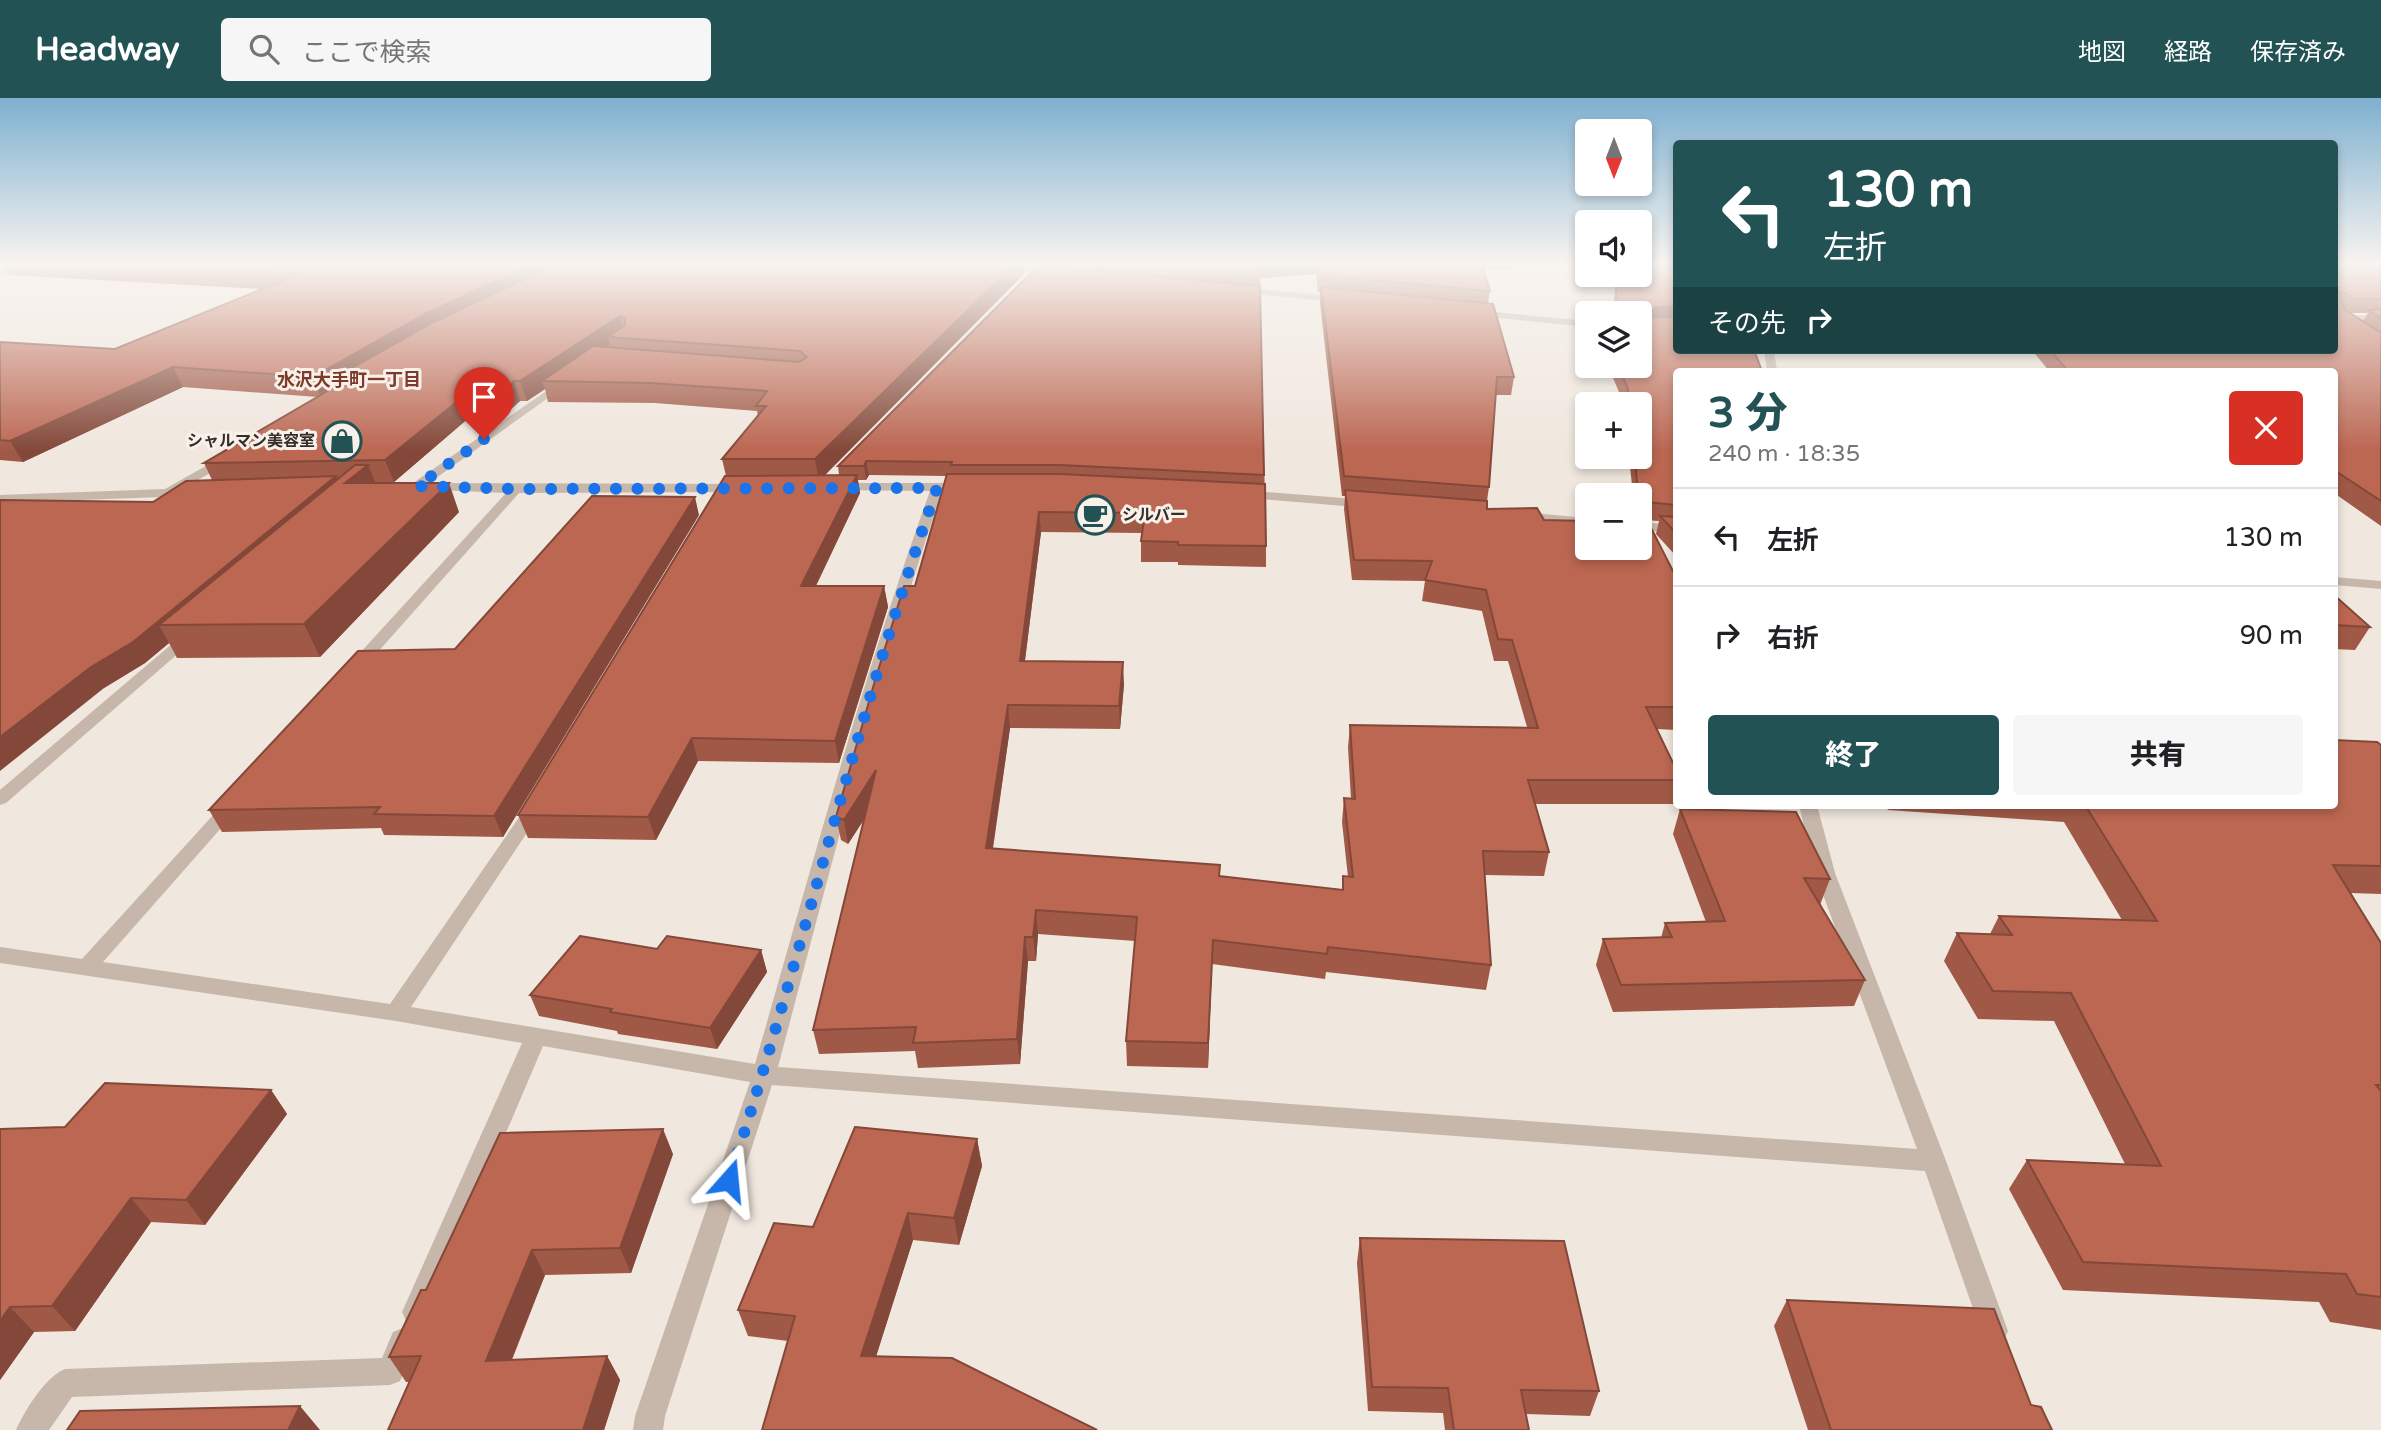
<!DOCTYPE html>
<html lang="ja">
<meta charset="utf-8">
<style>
body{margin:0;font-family:"Varela Round","Noto Sans JP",sans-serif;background:#f6f6f6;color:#202124;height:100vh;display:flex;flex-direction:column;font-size:26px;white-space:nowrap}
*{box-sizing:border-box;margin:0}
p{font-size:23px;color:#757577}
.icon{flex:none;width:38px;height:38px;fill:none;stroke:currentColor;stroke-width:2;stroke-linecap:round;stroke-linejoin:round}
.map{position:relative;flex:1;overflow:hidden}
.drawer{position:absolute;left:1673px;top:270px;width:665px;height:441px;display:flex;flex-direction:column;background:#fff;border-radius:7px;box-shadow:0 4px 10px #0003}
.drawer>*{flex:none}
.banner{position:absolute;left:1673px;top:42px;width:665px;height:214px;border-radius:7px;box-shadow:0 4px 10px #0003;background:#235254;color:#fff;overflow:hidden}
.needle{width:46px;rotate:180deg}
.tools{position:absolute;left:1575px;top:21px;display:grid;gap:14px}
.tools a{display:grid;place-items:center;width:77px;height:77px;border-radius:7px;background:#fff;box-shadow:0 4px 10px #0003;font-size:35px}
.pin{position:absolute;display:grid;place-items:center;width:60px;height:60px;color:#fff;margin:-72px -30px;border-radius:50% 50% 50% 0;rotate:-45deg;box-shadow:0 0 7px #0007}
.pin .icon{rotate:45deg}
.me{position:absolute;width:77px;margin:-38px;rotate:18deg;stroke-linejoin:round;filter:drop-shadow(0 0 5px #0008)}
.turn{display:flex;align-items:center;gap:24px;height:147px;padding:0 35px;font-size:32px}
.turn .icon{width:91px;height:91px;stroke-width:2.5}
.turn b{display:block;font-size:49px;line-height:60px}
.then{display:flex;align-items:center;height:66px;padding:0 35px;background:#0003;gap:14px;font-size:26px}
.round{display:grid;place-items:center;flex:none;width:74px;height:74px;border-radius:7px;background:#f6f6f6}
.overview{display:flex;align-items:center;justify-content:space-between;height:119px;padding:0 35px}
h1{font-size:42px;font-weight:800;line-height:52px;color:#235254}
.cta{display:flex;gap:14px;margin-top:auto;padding:14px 35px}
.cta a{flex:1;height:80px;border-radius:7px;background:#235254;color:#fff;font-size:28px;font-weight:800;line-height:80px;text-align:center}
.cta a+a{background:#f6f6f6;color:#202124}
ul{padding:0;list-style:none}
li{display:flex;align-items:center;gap:21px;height:98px;padding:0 35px;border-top:2px solid #e0e0e0}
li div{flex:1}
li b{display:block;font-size:26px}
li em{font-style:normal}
header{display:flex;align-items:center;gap:42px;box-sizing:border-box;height:98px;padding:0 35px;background:#235254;color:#fff}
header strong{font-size:33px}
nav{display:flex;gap:38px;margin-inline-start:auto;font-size:24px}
.search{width:490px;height:63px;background:#f6f6f6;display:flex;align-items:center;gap:18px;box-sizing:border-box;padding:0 24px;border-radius:7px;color:#757577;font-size:26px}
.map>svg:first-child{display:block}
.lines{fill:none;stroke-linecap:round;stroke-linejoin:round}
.minor{fill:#c7b7ab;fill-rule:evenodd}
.wall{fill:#a15947;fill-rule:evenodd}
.shaded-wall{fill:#834839}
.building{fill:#bb6752;stroke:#834839;stroke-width:2}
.route{stroke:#1a73e8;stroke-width:12;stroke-dasharray:0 21.6}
.labels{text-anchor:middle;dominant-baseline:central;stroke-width:6;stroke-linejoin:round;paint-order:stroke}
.far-poi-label{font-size:16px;font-weight:bold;fill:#362d2a;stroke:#f8f1ea;text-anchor:end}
.far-neighbourhood-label{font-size:18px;font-weight:bold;fill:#7d3a2a;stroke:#f8f1ea}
</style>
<header>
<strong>Headway</strong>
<div class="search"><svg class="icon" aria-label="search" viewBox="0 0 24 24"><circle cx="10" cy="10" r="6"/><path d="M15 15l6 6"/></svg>ここで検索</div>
<nav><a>地図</a><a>経路</a><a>保存済み</a></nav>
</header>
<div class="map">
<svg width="2381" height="1332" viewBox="0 0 2381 1332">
<rect width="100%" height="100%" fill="#f0e7de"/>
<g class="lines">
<!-- minor -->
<g class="minor">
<polygon points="15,166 29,166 0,178 0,172"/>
<polygon points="968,166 1001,166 1059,175 1055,178"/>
<polygon points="1236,189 1344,199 1349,202 1344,205 1233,194 1231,192"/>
<polygon points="1473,212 1587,223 1587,229 1470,217 1470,213"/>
<polygon points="2381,217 2381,223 2334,224 2334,218"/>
<polygon points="1764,252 1774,252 1777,273 1767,273"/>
<polygon points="565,280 569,281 569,285 429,385 742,386 748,390 742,394 519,395 361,573 349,573 347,570 349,567 506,395 413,391 413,385"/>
<polygon points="227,356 231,357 231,363 184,390 193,391 193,397 189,398 0,405 0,397 165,391"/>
<path d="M836,385H966L972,389L966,393H942C878,582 829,776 778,969L1917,1051L1815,775L1799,707H1817L1835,775L1946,1063L2008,1233L2004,1242L1994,1246L1984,1242L1925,1073L772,987L665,1318L663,1332H633L635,1318L750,984L543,948L426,1223L416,1227L406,1223L402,1214L522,945L396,923L0,865V849L82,861L225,704H237L240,708L237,712L103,864L390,906L529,705L535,703L544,709L411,909L755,966C810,774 862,581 930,393L832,392L830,389Z"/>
<polygon points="1242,392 1368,402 1374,406 1368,410 1238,399 1238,393"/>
<polygon points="1521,414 1587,420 1587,428 1516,421 1516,415"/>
<polygon points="1640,424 1676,427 1676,435 1640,432"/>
<polygon points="2334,479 2381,483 2381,491 2334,487"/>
<polygon points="191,532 199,537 196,540 6,705 0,707 0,692 186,534"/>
<path d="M403,1230L413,1234L417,1243L400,1283L390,1287L72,1299L49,1332H16C25,1312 45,1279 65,1271L382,1260L393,1234Z"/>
</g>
</g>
<!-- wall -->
<g class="wall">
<path d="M0,166H1024V176L825,377H839L838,368L1039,167L1036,166H1510V171L1483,170L1490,193L1488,205L1514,279L1511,297H1495L1489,389L1487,403V411L1544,422L1676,479V632L1657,631L1676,671V706H1535L1549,754L1544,778L1485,777L1491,867L1486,892L1326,874L1325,881L1212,866L1208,970L1127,968L1126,943L1135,843L1038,836L1036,863H1028L1020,966L918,970L915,953L819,956L813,932L865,720L848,746L841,742L836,719L915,488L946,378L869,377L866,382H858L860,395L816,488H884L888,509L839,665L698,663L656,742L528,740L518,717L726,378L722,361L758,318L757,313L655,305L548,304L545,291L527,303H520L502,319L471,318L394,384H375L459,414L320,559L177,560L169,545L145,565L104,590L153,404L212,382L204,365L318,299L183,289L23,364L0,362V244L115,251L262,191L9,177L4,168L0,169ZM1316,176L1318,194H1320V205L1342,398H1345L1344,411L1352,482L1425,483L1422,503L1482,513L1494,563H1508L1527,629L1350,627L1348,649L1351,701L1344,700L1342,724L1348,779L1342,792L1220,778V767L993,751L1010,630L1120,631L1124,586L1025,563L1041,434L1142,435L1141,443V464H1178V467L1266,469V448L1260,180Z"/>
<path d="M2334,166H2381V428L2334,395V273H2049L2032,252H2334ZM2350,215H2368L2363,223Z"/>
<polygon points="1615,177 1640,177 1676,273 1676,458 1656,436 1659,423 1643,422 1640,419 1640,397 1633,397 1629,359 1640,359 1640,306 1624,306 1608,268 1640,268 1640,215 1614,215"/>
<polygon points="699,417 503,739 384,737 381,730 222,734 209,712 455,551"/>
<polygon points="2334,497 2370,529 2355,552 2334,551"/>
<polygon points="2381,647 2381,796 2350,795 2381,845 2381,1232 2330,1224 2319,1204 2063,1192 2009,1091 2027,1062 2125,1066 2054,923 1978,921 1944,863 1957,835 1990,836 1999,818 2122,822 2064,724 1888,712 1885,707 2334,707"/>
<polygon points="1680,711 1830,781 1820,807 1865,882 1854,908 1613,914 1596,867 1603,841 1661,840 1665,825 1706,824 1673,736"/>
<polygon points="657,851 761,852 767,874 717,951 618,936 617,933 539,918 530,897"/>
<polygon points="271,992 287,1016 205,1127 151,1124 75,1233 34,1234 0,1282 0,1031 65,1029"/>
<polygon points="977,1041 982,1068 959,1147 913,1142 876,1258 1097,1332 788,1243 748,1238 738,1212 813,1129"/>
<polygon points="673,1056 631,1175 545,1177 512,1262 607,1258 620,1282 604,1332 388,1332 410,1284 406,1284 389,1259 426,1192"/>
<polygon points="1360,1140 1599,1293 1590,1318 1526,1316 1529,1332 1445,1332 1443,1315 1368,1313 1357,1165"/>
<polygon points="1787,1202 2031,1307 2052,1332 1808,1332 1774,1228"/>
</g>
<!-- shaded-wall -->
<g class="shaded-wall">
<polygon points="532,166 573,166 334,280 338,289 321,299 313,279 425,216"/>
<polygon points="1015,166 1024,166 1024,176 819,383 815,361"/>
<polygon points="1260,166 1317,166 1316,176 1260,180"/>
<polygon points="1676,208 1676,218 1640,224 1641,210"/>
<polygon points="620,218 625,236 608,239 610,246 556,283 542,283 545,291 527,303 520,283"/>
<polygon points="173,269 183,289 23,364 10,343"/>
<polygon points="514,283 520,303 502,319 495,298"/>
<polygon points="464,298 471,318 394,384 385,362"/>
<polygon points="866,363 869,377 866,382 864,368"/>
<polygon points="368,367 380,396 345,385"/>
<polygon points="857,377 860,395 806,508 801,488"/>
<polygon points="336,378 344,396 159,527 169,545 145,565 104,590 0,673 0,639"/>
<polygon points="449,385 459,414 320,559 304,526"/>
<polygon points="695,399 699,417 503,739 494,718"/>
<polygon points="1039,414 1041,434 1022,585 1020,563"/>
<polygon points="884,488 888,509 839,665 835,643"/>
<polygon points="1123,564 1124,586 1120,631 1119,608"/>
<polygon points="1008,607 1010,630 989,774 986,750"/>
<polygon points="692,640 698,663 656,742 648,719"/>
<polygon points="876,672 881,695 848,746 844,722"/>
<polygon points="1036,812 1038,836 1036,863 1033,839"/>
<polygon points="1025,839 1028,863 1020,966 1017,941"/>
<polygon points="1213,842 1212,866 1208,970 1208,945"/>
<polygon points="761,852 767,874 717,951 710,930"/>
<polygon points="271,992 287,1016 205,1127 186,1102"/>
<polygon points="663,1031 673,1056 631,1175 620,1150"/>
<polygon points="977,1041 982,1068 959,1147 954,1120"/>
<polygon points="131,1100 151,1124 75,1233 52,1208"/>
<polygon points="908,1115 913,1142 868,1284 861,1258"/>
<polygon points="532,1152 545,1177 501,1287 486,1263"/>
<polygon points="10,1209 34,1234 0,1282 0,1223"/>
<polygon points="607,1258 620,1282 604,1332 583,1332"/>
<polygon points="300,1308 320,1332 288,1332"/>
</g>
<!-- building -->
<g class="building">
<polygon points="121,166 367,167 532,166 425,216 313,279 173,269 10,343 0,342 0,244 115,251 299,176"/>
<polygon points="557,166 1015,166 815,361 722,361 766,308 756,308 767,293 650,285 542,283 593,248 799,264 807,259 800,253 608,239 625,227 625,220 620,218 520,283 514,283 495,298 464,298 385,362 204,365 348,281 334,280 434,224"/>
<polygon points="1213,166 1260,166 1260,171"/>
<polygon points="1318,166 1482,166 1490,193 1319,177"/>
<polygon points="1640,166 1676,166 1676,208 1641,210 1640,218 1643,220 1676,219 1676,252 1754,252 1762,273 1676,273 1676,407 1647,404 1638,396 1635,359 1640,359 1640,306 1629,306 1628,291 1618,268 1640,268 1640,215 1616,215 1617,177 1640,177"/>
<polygon points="2334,166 2381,166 2381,201 2355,201 2343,194 2339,195 2344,211 2381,235 2381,403 2334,372 2334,273 2068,273 2050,252 2334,252"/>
<polygon points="1039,167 1260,188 1264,377 1060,367 951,367 952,364 866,363 864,368 838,368"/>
<polygon points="1321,189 1493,206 1514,279 1497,279 1489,389 1344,378"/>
<polygon points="2381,211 2381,221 2369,212"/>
<polygon points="355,367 368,367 345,385 449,385 304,526 159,527"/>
<polygon points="947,376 1060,376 1265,386 1266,448 1178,447 1178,444 1141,443 1145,415 1039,414 1020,563 1123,564 1119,608 1008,607 986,750 1220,767 1219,778 1343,792 1343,778 1353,779 1344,700 1355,701 1350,627 1538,630 1512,542 1498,541 1486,492 1425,482 1432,463 1354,462 1345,392 1487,403 1487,411 1537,410 1544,422 1587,423 1587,450 1640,450 1640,424 1648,424 1676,479 1676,609 1646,609 1676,671 1676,682 1528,682 1549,754 1483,753 1491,867 1328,849 1327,856 1213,842 1208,945 1126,943 1137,819 1036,812 1033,839 1025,839 1017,941 913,945 916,929 813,932 876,672 844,722 836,719 874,586 904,488 915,488"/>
<polygon points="857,377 801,488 884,488 835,643 692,640 648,719 518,717 725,378"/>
<polygon points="336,378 133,544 91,569 0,639 0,402 153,404 186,383"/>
<polygon points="592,398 695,399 494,718 374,716 380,709 209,712 358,553 455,551"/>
<polygon points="1660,418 1676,419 1676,435"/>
<polygon points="2334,497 2370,529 2334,527"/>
<polygon points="2334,642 2377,644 2381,647 2381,768 2333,767 2381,845 2381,987 2376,987 2381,993 2381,1199 2357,1196 2346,1176 2083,1164 2027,1062 2161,1068 2071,895 1993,893 1957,835 2012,837 1999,818 2157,823 2085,707 2334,707"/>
<polygon points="1680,711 1796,714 1830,781 1804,780 1865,882 1621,887 1603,841 1672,839 1665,825 1725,823"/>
<polygon points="580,838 657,851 667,838 761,852 710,930 610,914 612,911 530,897"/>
<polygon points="105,985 271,992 186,1102 131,1100 52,1208 10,1209 0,1223 0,1031 65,1029"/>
<polygon points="855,1029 977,1041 954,1120 908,1115 861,1258 952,1260 1097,1332 762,1332 795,1218 738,1212 774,1125 813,1129"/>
<polygon points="663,1031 620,1150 532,1152 486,1263 607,1258 583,1332 388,1332 421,1258 389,1259 421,1192 426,1192 500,1035"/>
<polygon points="1360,1140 1564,1143 1599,1293 1521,1292 1529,1332 1454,1332 1448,1290 1372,1289"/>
<polygon points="1787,1202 1994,1211 2031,1307 2041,1309 2052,1332 1831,1332"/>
<polygon points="300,1308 288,1332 67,1332 80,1313"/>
</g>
<!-- sky -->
<linearGradient id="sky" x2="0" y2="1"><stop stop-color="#7eb0d0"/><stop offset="0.47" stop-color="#f8f4f0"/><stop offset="1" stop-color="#f8f4f0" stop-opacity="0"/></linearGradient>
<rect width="2381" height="353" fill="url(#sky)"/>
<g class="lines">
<!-- route -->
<path class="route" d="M484,341L417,388L516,391L937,390C857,617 804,853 729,1082"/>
</g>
<!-- icons -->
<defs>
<g id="shop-ring" transform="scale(2.0125)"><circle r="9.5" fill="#f8f1ea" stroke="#235254" stroke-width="1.5"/><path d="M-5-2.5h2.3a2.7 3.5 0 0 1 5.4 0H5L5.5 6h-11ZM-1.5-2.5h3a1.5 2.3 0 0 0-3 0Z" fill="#235254"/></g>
<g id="cafe-ring" transform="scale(2.0125)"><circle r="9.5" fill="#f8f1ea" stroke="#235254" stroke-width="1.5"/><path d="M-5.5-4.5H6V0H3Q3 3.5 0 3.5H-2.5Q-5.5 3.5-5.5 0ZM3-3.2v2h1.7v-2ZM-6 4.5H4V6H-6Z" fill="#235254"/></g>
</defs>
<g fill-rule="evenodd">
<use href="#shop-ring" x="342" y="343"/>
<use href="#cafe-ring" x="1095" y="417"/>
</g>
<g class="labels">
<!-- far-poi labels -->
<g class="far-poi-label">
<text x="315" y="343">シャルマン美容室</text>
<text x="1122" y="417" text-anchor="start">シルバー</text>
</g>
<!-- far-neighbourhood labels -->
<g class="far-neighbourhood-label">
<text x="349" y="282">水沢大手町一丁目</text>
</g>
</g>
</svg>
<div class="tools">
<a><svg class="needle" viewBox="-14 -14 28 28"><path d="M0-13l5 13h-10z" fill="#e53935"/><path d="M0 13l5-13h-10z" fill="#757577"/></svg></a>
<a><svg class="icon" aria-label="sound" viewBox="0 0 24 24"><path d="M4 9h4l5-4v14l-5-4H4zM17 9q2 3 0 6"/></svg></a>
<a><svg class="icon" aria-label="layers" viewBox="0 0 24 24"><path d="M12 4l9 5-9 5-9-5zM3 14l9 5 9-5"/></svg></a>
<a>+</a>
<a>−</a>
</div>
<div class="pin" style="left:484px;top:341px;background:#d93025"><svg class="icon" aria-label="arrive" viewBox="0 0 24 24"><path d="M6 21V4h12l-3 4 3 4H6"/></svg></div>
<svg class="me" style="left:729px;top:1082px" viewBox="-20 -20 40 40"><path d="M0-17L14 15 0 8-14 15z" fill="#1a73e8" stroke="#fff" stroke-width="4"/></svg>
<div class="banner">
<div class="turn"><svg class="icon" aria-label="left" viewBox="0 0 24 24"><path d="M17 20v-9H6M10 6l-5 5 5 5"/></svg><div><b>130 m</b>左折</div></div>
<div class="then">その先<svg class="icon" aria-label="right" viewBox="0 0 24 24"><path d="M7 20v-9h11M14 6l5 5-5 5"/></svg></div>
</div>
<section class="drawer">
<div class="overview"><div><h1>3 分</h1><p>240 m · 18:35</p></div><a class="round" style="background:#d93025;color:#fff"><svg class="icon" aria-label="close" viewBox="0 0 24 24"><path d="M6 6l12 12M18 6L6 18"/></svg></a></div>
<ul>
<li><svg class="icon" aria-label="left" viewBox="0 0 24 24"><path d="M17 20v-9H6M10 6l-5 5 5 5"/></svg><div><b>左折</b></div><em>130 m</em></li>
<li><svg class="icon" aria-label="right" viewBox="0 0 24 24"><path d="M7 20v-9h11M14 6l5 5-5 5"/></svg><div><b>右折</b></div><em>90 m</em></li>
</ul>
<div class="cta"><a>終了</a><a>共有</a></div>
</section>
</div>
